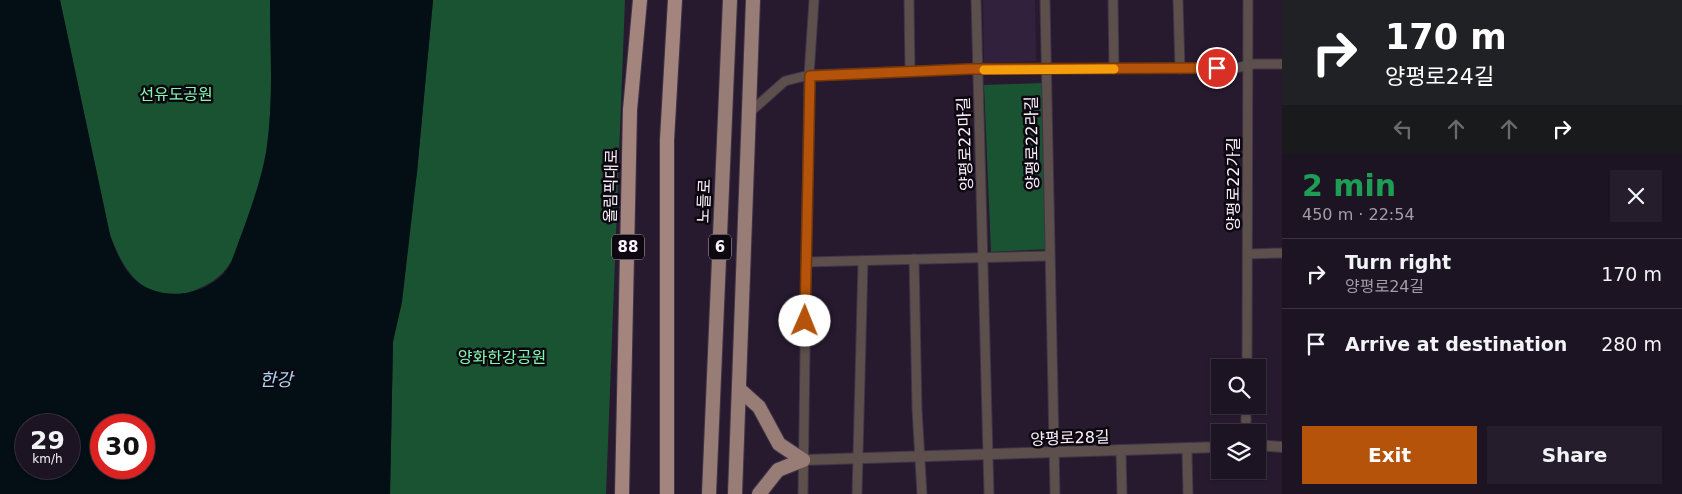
<!DOCTYPE html>
<meta charset="utf-8">
<style>
body{margin:0;font-family:"DejaVu Sans","Noto Sans KR",sans-serif;background:#251d2b;color:#f1f3f6;height:100vh;display:flex;flex-direction:column;font-size:19px;white-space:nowrap}
*{box-sizing:border-box;margin:0}
p{font-size:16px;color:#a09ea6}
.icon{flex:none;width:28px;height:28px;fill:none;stroke:currentColor;stroke-width:2;stroke-linecap:round;stroke-linejoin:round}
.map{position:relative;flex:1;overflow:hidden}
.panel{display:flex;flex-direction:column;background:#1d1423;width:400px}
.panel>*{flex:none}
.banner{background:#202124;color:#fff;overflow:hidden}
.controls{position:absolute;left:1211px;top:359px;display:grid;gap:10px}
.controls a{display:grid;place-items:center;width:55px;height:55px;border-radius:0px;background:#1d1423;box-shadow:0 1px 4px #0004,0 0 0 1px #3b3341;font-size:25px}
.speed{position:absolute;left:15px;top:414px;display:flex;gap:10px;font-size:25px;font-weight:700;text-align:center}
.speed>*{display:grid;place-content:center;width:65px;height:65px;border-radius:50%;background:#1d1423;box-shadow:0 1px 4px #0004,0 0 0 1px #3b3341;line-height:1}
.speed small{font-size:12px;font-weight:400}
.speed .limit{border:8px solid #d22;background:#fff;color:#111}
.pin{position:absolute;display:grid;place-items:center;width:42px;height:42px;color:#fff;margin:-21px;border:2px solid #fff;border-radius:50%;box-shadow:0 1px 5px #0007}
.me{position:absolute;width:55px;margin:-28px;rotate:1deg;stroke-linejoin:round;filter:drop-shadow(0 0 4px #0008)}
.turn{display:flex;align-items:center;gap:18px;height:105px;padding:0 20px;font-size:22px}
.turn .icon{width:65px;height:65px;stroke-width:2.5}
.turn b{display:block;font-size:35px;line-height:42px}
.lanes{display:flex;align-items:center;height:48px;padding:0 20px;background:#0003;justify-content:center;gap:25px;direction:ltr}
.lanes .off{opacity:.35}
.round{display:grid;place-items:center;flex:none;width:52px;height:52px;border-radius:0px;background:#251d2b}
.summary{display:flex;align-items:center;justify-content:space-between;height:85px;padding:0 20px}
h1{font-size:30px;font-weight:600;line-height:38px;color:#1e9e55}
.cta{display:flex;gap:10px;margin-top:auto;padding:10px 20px}
.cta a{flex:1;height:58px;border-radius:0px;background:#b45309;color:#fff;font-size:20px;font-weight:600;line-height:58px;text-align:center}
.cta a+a{background:#251d2b;color:#f1f3f6}
ul{padding:0;list-style:none}
li{display:flex;align-items:center;gap:15px;height:70px;padding:0 20px;border-top:1px solid #3b3341}
li div{flex:1}
li b{display:block;font-size:19px}
li em{font-style:normal}
main{display:flex;flex:1;min-height:0}
.map>svg:first-child{display:block}
.built{fill:#32213c}
.green{fill:#195332}
.water{fill:#030e15;fill-rule:evenodd}
.lines{fill:none;stroke-linecap:round;stroke-linejoin:round}
.minor-casing{stroke:#403448;stroke-width:11}
.tertiary-casing{stroke:#403448;stroke-width:12}
.primary-casing{stroke:#403448;stroke-width:16}
.trunk-casing{stroke:#403448;stroke-width:16}
.minor{stroke:#5c4f4c;stroke-width:9}
.tertiary{stroke:#5c4f4c;stroke-width:10}
.primary{stroke:#987c76;stroke-width:14}
.trunk{stroke:#a4857e;stroke-width:14}
.route-casing{stroke:#753606;stroke-width:12}
.route{stroke:#b45309;stroke-width:9}
.slow{stroke:#f59e0b;stroke-width:9}
.labels{text-anchor:middle;dominant-baseline:central;stroke-width:5;stroke-linejoin:round;paint-order:stroke}
.shield{fill:#0d0810;stroke:#b2acb6;stroke-width:1}
.shield-label{font-size:15px;font-weight:bold;fill:#f9f2fd}
.park-label{font-size:16px;fill:#81f9ae;stroke:#0d0810}
.street-label{font-size:16px;fill:#f9f2fd;stroke:#0d0810}
.water-label{font-size:18px;font-style:italic;fill:#a9d6f2;stroke:#0d0810}
</style>
<main>
<div class="map">
<svg width="1282" height="494" viewBox="0 0 1282 494">
<rect width="100%" height="100%" fill="#271a2f"/>
<!-- built -->
<polygon class="built" points="983,0 1035,0 1036,61 984,63"/>
<!-- green -->
<g class="green">
<path d="M60,0H270C270,50 274,103 266,152C262,178 253,201 245,226C234,255 232,274 200,288C191,292 182,295 171,294C136,294 121,263 110,235Z"/>
<polygon points="433,0 625,0 606,494 390,494 393,342 417,172"/>
<polygon points="1042,83 1049,249 991,252 984,85"/>
</g>
<!-- water -->
<path class="water" d="M0,0H60L110,235C115,249 121,265 131,276C158,305 213,297 231,263C244,226 259,191 266,153C274,103 270,50 270,0H433L417,172L402,302L393,342L390,494H0ZM26,425H69V468H26ZM101,425H144V468H101Z"/>
<g class="lines">
<!-- minor casing -->
<g class="minor-casing">
<g id="minor">
<polyline points="909,0 910,71"/>
<polyline points="976,0 989,494"/>
<polyline points="1045,0 1055,494"/>
<polyline points="1113,0 1114,69"/>
<polyline points="1178,0 1180,69"/>
<polyline points="749,113 785,81 809,75 969,69 1236,68 1254,64 1282,64"/>
<polyline points="1248,254 1282,253"/>
<polyline points="914,259 917,409 922,494"/>
<polyline points="806,262 1049,256"/>
<polyline points="1247,368 1248,0"/>
<polyline points="1246,432 1246,405"/>
<polyline points="1187,450 1188,494"/>
<polyline points="1121,452 1122,494"/>
<polyline points="803,494 809,75 814,0"/>
<polyline points="857,494 863,261"/>
</g>
</g>
<!-- tertiary casing -->
<g class="tertiary-casing">
<g id="tertiary">
<polyline points="1258,445 1282,447"/>
<polyline points="803,460 1220,447"/>
</g>
</g>
<!-- primary casing -->
<g class="primary-casing">
<g id="primary">
<polyline points="739,389 759,407 779,444 803,460"/>
<polyline points="709,494 730,0"/>
<polyline points="735,494 753,0"/>
<polyline points="759,494 778,470 803,460"/>
</g>
</g>
<!-- trunk casing -->
<g class="trunk-casing">
<g id="trunk">
<polyline points="622,494 630,110 640,0"/>
<polyline points="667,494 667,140 675,0"/>
</g>
</g>
<!-- minor -->
<use href="#minor" class="minor"/>
<!-- tertiary -->
<use href="#tertiary" class="tertiary"/>
<!-- primary -->
<use href="#primary" class="primary"/>
<!-- trunk -->
<use href="#trunk" class="trunk"/>
</g>
<g class="lines">
<!-- route casing -->
<g class="route-casing">
<polyline id="route" points="805,321 810,76 969,69 1217,68"/>
</g>
<!-- route -->
<use href="#route" class="route"/>
<!-- slow -->
<polyline class="slow" points="984,70 1114,69"/>
</g>
<g class="labels">
<!-- shield labels -->
<g class="shield">
<rect x="612" y="234.5" width="32" height="25" rx="4"/>
<rect x="709" y="234.5" width="22" height="25" rx="4"/>
</g>
<g class="shield-label">
<text x="628" y="247">88</text>
<text x="720" y="247">6</text>
</g>
<!-- park labels -->
<g class="park-label">
<text x="176" y="94">선유도공원</text>
<text x="502" y="357">양화한강공원</text>
</g>
<!-- street labels -->
<g class="street-label">
<text transform="translate(1032 143) rotate(-91)">양평로22라길</text>
<text transform="translate(965 144) rotate(-92)">양평로22마길</text>
<text transform="translate(1233 184) rotate(-90)">양평로22가길</text>
<text transform="translate(611 186) rotate(-89)">올림픽대로</text>
<text transform="translate(704 201) rotate(-88)">노들로</text>
<text transform="translate(1070 438) rotate(-2)">양평로28길</text>
</g>
<!-- water labels -->
<g class="water-label">
<text x="276" y="379">한강</text>
</g>
</g>
</svg>
<div class="controls">
<a><svg class="icon" aria-label="search" viewBox="0 0 24 24"><circle cx="10" cy="10" r="6"/><path d="M15 15l6 6"/></svg></a>
<a><svg class="icon" aria-label="layers" viewBox="0 0 24 24"><path d="M12 4l9 5-9 5-9-5zM3 14l9 5 9-5"/></svg></a>
</div>
<div class="speed"><div>29<small>km/h</small></div><div class="limit">30</div></div>
<div class="pin" style="left:1217px;top:68px;background:#d93025"><svg class="icon" aria-label="arrive" viewBox="0 0 24 24"><path d="M6 21V4h12l-3 4 3 4H6"/></svg></div>
<svg class="me" style="left:805px;top:321px" viewBox="-20 -20 40 40"><circle r="19" fill="#fff"/><path d="M0-13L10 11 0 6-10 11z" fill="#b45309"/></svg>
</div>
<section class="panel">
<div class="banner">
<div class="turn"><svg class="icon" aria-label="right" viewBox="0 0 24 24"><path d="M7 20v-9h11M14 6l5 5-5 5"/></svg><div><b>170 m</b>양평로24길</div></div>
<div class="lanes"><svg class="icon off" aria-label="left" viewBox="0 0 24 24"><path d="M17 20v-9H6M10 6l-5 5 5 5"/></svg><svg class="icon off" aria-label="ahead" viewBox="0 0 24 24"><path d="M12 20V5M6 11l6-6 6 6"/></svg><svg class="icon off" aria-label="ahead" viewBox="0 0 24 24"><path d="M12 20V5M6 11l6-6 6 6"/></svg><svg class="icon" aria-label="right" viewBox="0 0 24 24"><path d="M7 20v-9h11M14 6l5 5-5 5"/></svg></div>
</div>
<div class="summary"><div><h1>2 min</h1><p>450 m · 22:54</p></div><a class="round"><svg class="icon" aria-label="close" viewBox="0 0 24 24"><path d="M6 6l12 12M18 6L6 18"/></svg></a></div>
<ul>
<li><svg class="icon" aria-label="right" viewBox="0 0 24 24"><path d="M7 20v-9h11M14 6l5 5-5 5"/></svg><div><b>Turn right</b><p>양평로24길</p></div><em>170 m</em></li>
<li><svg class="icon" aria-label="arrive" viewBox="0 0 24 24"><path d="M6 21V4h12l-3 4 3 4H6"/></svg><div><b>Arrive at destination</b></div><em>280 m</em></li>
</ul>
<div class="cta"><a>Exit</a><a>Share</a></div>
</section>
</main>
